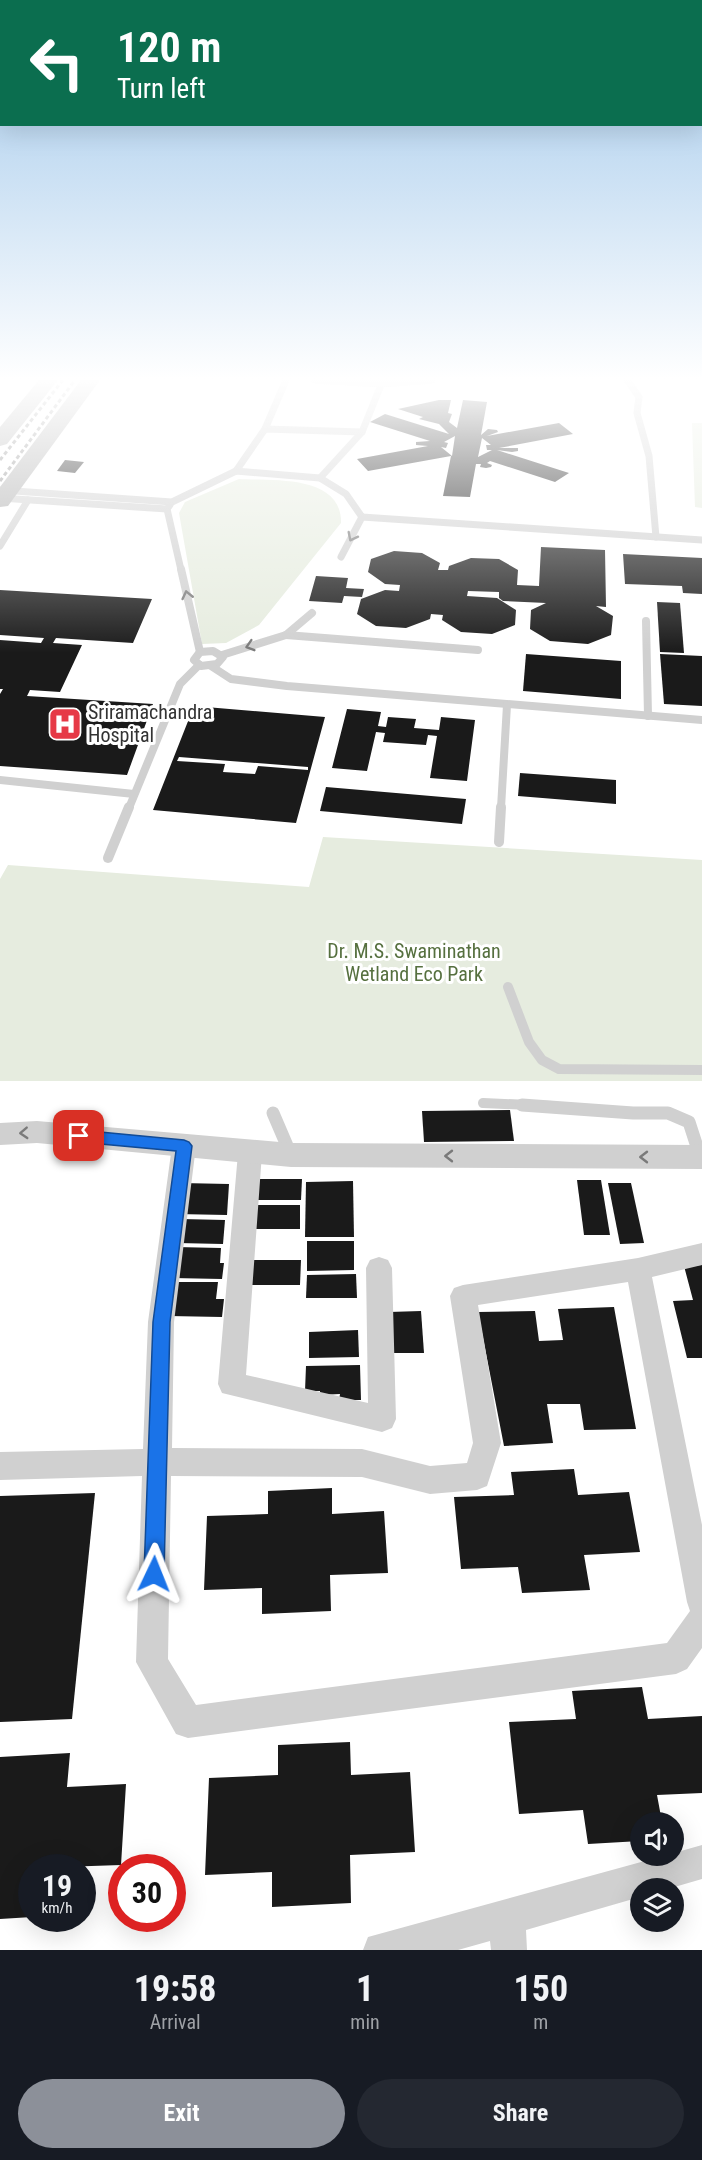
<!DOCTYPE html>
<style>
body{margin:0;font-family:"Roboto Condensed",sans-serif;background:#242831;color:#f1f3f6;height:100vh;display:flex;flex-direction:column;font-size:22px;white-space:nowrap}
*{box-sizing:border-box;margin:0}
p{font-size:20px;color:#9ea1a6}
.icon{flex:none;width:33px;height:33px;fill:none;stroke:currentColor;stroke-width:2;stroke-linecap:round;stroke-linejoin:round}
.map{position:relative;height:1950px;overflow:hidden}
.panel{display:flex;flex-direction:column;background:#171b24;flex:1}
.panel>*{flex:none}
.banner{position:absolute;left:0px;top:0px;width:702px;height:126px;box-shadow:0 6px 24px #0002;background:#0b6e4f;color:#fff;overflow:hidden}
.controls{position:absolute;left:630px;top:1812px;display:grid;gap:12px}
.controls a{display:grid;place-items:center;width:54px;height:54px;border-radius:50%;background:#171b24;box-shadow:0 6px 24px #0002;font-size:30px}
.speed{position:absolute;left:18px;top:1854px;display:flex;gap:12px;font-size:30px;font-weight:700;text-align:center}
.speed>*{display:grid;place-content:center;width:78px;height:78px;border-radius:50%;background:#171b24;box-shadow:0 6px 24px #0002;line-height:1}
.speed small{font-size:15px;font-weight:400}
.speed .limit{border:9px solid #d22;background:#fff;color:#111}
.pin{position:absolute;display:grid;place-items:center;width:51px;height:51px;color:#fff;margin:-26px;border-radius:12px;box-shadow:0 3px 9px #0006}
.me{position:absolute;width:66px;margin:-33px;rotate:2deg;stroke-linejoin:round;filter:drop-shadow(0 0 4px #0008)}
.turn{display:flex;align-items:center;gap:21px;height:126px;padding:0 18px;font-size:27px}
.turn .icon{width:78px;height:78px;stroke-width:2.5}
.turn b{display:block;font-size:42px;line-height:51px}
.eta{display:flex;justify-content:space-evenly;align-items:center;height:102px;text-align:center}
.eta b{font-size:36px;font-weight:700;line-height:42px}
.button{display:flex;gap:12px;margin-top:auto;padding:12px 18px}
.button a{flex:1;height:69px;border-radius:36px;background:#8c9099;color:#fff;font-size:24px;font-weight:700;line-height:69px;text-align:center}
.button a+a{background:#242831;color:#f1f3f6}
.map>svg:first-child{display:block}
.green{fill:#e6ecdf}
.building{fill:#1a1a1a;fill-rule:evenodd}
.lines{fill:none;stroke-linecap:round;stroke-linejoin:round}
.service-far3{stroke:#d0d0d0;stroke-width:7}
.service-far2{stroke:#d0d0d0;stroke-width:8}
.service-far1{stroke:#d0d0d0;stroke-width:10}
.service{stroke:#d0d0d0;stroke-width:13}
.minor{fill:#d0d0d0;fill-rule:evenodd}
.tertiary{fill:#d0d0d0;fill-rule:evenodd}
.primary{fill:#ababab;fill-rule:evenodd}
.rail{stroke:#888;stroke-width:3;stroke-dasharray:4 3;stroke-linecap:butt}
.oneway{stroke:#7a7a7a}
.route{fill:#1a73e8;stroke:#114b97;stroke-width:1.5}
.labels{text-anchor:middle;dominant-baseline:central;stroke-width:6;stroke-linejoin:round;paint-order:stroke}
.poi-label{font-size:20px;fill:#333;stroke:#fff;text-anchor:start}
.park-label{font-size:20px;fill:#56703f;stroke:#fff}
</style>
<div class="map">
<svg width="702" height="1950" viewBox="0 0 702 1950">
<rect width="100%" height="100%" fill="#fff"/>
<!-- green -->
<g class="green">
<polygon points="692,423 702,423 702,508 695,507"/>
<path d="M239,479C272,481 342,474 341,523L259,625L226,643L202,644L179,513L185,502Z"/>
<polygon points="323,837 702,860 702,1081 0,1081 0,879 8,865 309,887"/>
</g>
<!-- building -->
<g class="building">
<path d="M439,400H451L448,413L452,414L449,422L457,428L463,400L487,402L481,435L488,429L497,430L498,432L487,436L559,423L573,434L499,448H518V451L512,452L497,450L569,473L555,482L490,461L487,463L492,465L491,467L486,468L480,467L481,464H476L470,497L443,496L451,456L368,471L357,459L428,446L416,445V442L430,441L370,422L385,414L449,434L439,424L419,419L423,417L398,409ZM455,436L452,456L441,447L446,448L448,443L444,442ZM482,438L491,445H486L487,450H492L478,457Z"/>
<polygon points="65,460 84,462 75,473 57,471"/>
<polygon points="541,547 605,550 606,607 596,606 613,616 611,635 588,644 550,641 530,629 531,610 546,603 503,601 499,598 499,592 468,591 467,596 497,598 516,610 515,625 492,634 461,632 442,620 443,615 431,614 430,619 406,628 376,626 357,614 361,599 385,590 399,591 400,585 385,584 368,572 371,559 394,551 422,553 440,563 438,570 448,570 449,566 471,558 499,559 518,570 517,585 539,586"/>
<polygon points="623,554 702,558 702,594 683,593 682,586 625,584"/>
<polygon points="316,576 348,578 346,588 364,589 362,597 344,596 342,603 309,601"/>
<polygon points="0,590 152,599 133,643 56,638 53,643 82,645 60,692 30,690 27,696 153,704 127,775 0,766 0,694 3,689 0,689 0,640 41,643 44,638 0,635"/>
<polygon points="657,602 680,603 684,653 660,652"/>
<polygon points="526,654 621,661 621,699 523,691"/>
<polygon points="660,654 702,656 702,706 664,704"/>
<path d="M194,706L325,717L296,823L153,810ZM179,757L308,767V770L258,766L255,774L223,772L225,764L177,761Z"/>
<polygon points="347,709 381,712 378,726 386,727 388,717 416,719 414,728 439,730 441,717 475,720 467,781 430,778 437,736 428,735 426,745 383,742 385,733 376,732 367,771 332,768"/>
<polygon points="520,773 616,780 616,804 518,796"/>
<polygon points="326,787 466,799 462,824 320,811"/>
<polygon points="510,1110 514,1141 424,1142 422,1111"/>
<polygon points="256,1179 302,1179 301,1200 255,1200"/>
<polygon points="577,1180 601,1180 610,1235 584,1235"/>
<polygon points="353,1181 354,1237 305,1237 306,1182"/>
<polygon points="181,1183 229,1184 227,1215 176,1214"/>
<polygon points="608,1183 631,1183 644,1243 620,1244"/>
<polygon points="252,1205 300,1205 300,1229 251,1229"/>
<polygon points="181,1219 225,1220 223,1244 177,1243"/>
<polygon points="307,1241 354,1241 354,1270 307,1271"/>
<polygon points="176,1247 221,1248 220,1263 224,1263 222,1279 172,1278"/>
<polygon points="251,1260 301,1260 300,1285 250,1285"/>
<polygon points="702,1265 702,1358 687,1358 673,1301 693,1300 684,1266"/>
<polygon points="356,1274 357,1298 306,1298 307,1275"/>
<polygon points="173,1282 218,1282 216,1299 224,1299 222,1317 169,1316"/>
<polygon points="614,1307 636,1429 584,1430 580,1404 547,1404 553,1443 504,1446 478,1312 535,1311 539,1341 563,1340 558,1309"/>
<polygon points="421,1311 424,1353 391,1353 389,1312"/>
<polygon points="358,1330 359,1357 309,1358 309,1332"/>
<polygon points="360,1365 361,1400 339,1400 340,1394 320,1395 320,1391 305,1391 306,1366"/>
<polygon points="574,1469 578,1495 629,1492 640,1552 584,1555 590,1590 522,1593 518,1567 461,1569 454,1497 514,1495 511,1472"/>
<polygon points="332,1488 332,1514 384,1511 388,1573 330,1575 331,1611 262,1614 262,1588 204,1590 207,1516 268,1514 268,1491"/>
<polygon points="95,1493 72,1719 0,1722 0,1496"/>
<polygon points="642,1687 648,1719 702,1716 702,1793 657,1795 662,1822 640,1822 640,1841 588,1844 583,1810 519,1814 509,1722 576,1719 572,1691"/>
<polygon points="350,1742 351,1775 410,1772 415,1852 350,1855 351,1903 272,1907 272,1872 205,1875 209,1778 278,1775 278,1745"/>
<polygon points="70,1753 67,1787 126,1784 121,1865 32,1868 32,1917 0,1919 0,1757"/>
</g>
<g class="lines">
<!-- service-far3 -->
<g class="service-far3">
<polyline points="314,380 382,384 432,380"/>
<polyline points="627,380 639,397 637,413 649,456 656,537"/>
<polyline points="265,429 286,380"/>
<polyline points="236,471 265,429 362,432"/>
<polyline points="320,478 362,432 383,380"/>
<polyline points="0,490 172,502 236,471 320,478 346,494 362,517"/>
<polyline points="0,498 167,509"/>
<polyline points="170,505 167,509 181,570"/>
<polyline points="362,517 702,540"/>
<polyline points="0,546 28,500"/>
<polyline points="341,557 362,517"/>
</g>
<!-- service-far2 -->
<g class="service-far2">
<polyline points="181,569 200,652"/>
<polyline points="646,621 648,716"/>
<polyline points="286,635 478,650"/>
<polygon points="213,651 223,657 217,664 201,666 194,660 200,652"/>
<polyline points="222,655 286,635 312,613"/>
<polyline points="211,666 231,679 287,686 702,720"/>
<polyline points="0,780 134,794"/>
<polyline points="129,808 180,684 199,665"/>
<polyline points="501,808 507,705"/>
</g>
<!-- service-far1 -->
<g class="service-far1">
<polyline points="499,842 501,807"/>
<polyline points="108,858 129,807"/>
<polyline points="508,987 529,1042 542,1060 559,1069 702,1070"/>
<polyline points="483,1103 552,1106"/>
</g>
<!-- service -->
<g class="service">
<polyline points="522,1105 633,1113 668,1113 689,1122 700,1156"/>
<polyline points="273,1113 291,1155"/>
</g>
<!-- minor -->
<g class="minor">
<path d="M184,1137L192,1139L196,1146L174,1322L172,1448L362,1449L430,1466L467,1463L473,1443L450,1296L454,1288L463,1285L638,1258L702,1243V1265L652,1277L702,1525V1648L687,1669L676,1674L188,1738L176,1734L136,1662L142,1476L0,1480V1452L143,1449L148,1322L172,1146L176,1139ZM628,1282L687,1602L690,1611L667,1643L196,1705L168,1659L171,1476L362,1477L430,1494L477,1490L487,1486L501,1443L478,1305Z"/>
<polygon points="250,1143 258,1146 262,1153 246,1375 368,1403 366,1268 370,1260 379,1257 388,1260 392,1268 396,1419 392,1428 382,1432 222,1393 218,1384 238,1153 242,1146"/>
<polygon points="702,1845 702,1879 671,1888 640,1888 640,1897 526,1930 527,1950 491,1950 490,1941 458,1950 363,1950 368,1937 663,1856 674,1856 674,1853"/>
</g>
<!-- tertiary -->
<polygon class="tertiary" points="37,1121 291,1143 702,1145 702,1169 291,1167 37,1143 0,1145 0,1123"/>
<!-- primary -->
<g class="primary">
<polygon points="39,380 58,380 7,444 0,446 0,427"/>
<polygon points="81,380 100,380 8,506 0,507 0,487"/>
</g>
<!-- rail -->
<g class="rail">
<polyline points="0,460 63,380"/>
<polyline points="0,481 75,380"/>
</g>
</g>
<!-- one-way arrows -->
<defs><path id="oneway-chevron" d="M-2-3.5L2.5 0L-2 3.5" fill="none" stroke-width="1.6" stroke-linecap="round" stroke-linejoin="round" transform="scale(1.5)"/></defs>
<g class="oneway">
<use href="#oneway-chevron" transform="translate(352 537) rotate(117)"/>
<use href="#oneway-chevron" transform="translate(187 595) rotate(-103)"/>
<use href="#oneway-chevron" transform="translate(250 646) rotate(163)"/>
<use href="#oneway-chevron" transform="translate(24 1133) rotate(177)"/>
<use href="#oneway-chevron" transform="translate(449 1156) rotate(-180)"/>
<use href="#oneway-chevron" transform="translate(644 1157) rotate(-180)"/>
</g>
<!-- sky -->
<linearGradient id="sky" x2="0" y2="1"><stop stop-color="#9ec6ea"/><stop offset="0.58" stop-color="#fff"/><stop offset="1" stop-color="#fff" stop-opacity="0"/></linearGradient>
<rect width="702" height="653" fill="url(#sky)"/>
<!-- route -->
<polygon class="route" points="79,1130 184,1140 189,1142 192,1146 170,1322 164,1574 161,1580 154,1583 147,1580 144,1574 153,1322 176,1151 79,1142 73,1140 71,1136 73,1132"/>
<!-- icons -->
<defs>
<g id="hospital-square" transform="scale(1.725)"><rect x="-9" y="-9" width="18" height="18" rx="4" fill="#e63946" stroke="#fff"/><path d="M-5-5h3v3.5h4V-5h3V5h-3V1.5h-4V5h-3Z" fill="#fff"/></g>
</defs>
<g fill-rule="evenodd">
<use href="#hospital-square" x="65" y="724"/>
</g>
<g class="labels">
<!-- poi labels -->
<g class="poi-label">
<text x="88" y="712">Sriramachandra<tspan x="88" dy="23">Hospital</tspan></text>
</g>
<!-- park labels -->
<g class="park-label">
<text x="414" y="951">Dr. M.S. Swaminathan<tspan x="414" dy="23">Wetland Eco Park</tspan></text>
</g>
</g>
</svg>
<div class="controls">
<a><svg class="icon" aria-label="sound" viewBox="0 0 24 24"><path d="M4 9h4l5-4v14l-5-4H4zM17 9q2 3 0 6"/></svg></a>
<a><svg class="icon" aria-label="layers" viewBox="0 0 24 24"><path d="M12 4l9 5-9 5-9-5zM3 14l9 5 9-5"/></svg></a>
</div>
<div class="speed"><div>19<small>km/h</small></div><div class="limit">30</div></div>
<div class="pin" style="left:79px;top:1136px;background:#d93025"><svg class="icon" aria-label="arrive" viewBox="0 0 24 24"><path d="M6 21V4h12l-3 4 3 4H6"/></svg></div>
<svg class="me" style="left:154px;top:1574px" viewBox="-20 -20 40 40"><path d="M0-17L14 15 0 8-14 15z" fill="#1a73e8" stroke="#fff" stroke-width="4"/></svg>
<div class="banner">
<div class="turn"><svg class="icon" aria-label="left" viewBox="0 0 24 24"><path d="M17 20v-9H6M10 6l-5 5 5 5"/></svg><div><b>120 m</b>Turn left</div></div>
</div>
</div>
<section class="panel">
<div class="eta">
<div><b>19:58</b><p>Arrival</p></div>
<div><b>1</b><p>min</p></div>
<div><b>150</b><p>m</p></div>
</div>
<div class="button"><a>Exit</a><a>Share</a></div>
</section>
